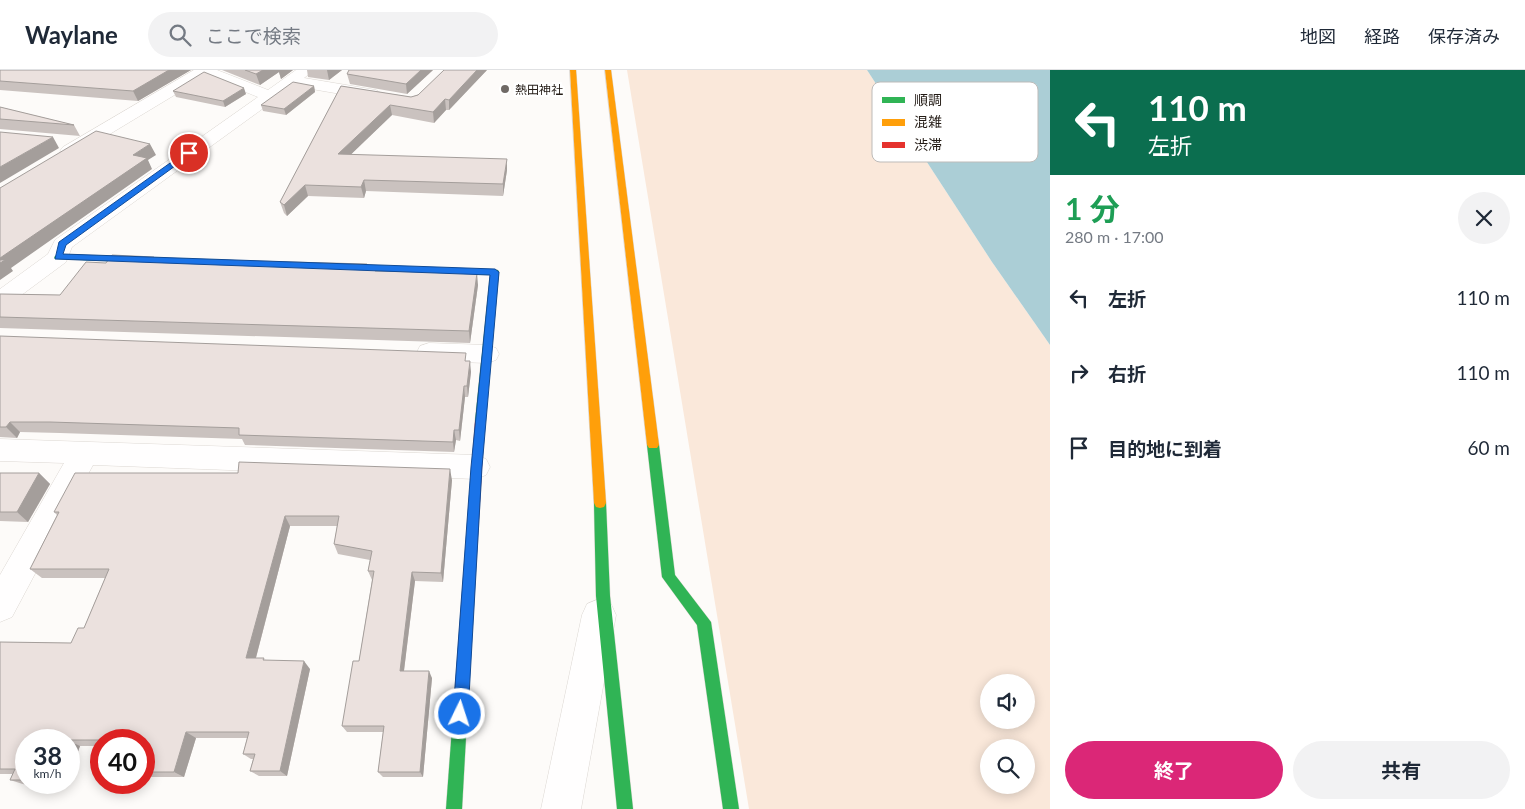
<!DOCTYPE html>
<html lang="ja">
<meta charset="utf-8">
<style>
body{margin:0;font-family:Lato,"Noto Sans JP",sans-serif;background:#f2f2f3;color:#1f2937;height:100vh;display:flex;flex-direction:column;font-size:19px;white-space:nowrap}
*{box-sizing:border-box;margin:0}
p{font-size:16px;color:#747a83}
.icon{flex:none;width:28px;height:28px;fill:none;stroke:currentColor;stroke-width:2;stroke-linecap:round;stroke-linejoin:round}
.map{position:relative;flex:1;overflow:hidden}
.details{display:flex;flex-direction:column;background:#fff;width:475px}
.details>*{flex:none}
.hud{background:#0b6e4f;color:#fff;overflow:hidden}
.tools{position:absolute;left:980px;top:604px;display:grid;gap:10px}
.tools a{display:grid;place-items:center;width:55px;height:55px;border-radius:50%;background:#fff;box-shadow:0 2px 12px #0003;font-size:25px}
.speed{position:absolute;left:15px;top:659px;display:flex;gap:10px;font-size:25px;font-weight:700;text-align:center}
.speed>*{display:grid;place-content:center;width:65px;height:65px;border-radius:50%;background:#fff;box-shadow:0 2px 12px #0003;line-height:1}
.speed small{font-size:12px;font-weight:400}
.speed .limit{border:8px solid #d22;background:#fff;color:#111}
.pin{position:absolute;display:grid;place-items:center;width:42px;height:42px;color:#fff;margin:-21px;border:2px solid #fff;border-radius:50%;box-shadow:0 1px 5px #0007}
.me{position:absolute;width:55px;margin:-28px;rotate:4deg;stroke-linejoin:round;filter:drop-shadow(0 0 4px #0008)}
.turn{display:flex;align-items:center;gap:18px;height:105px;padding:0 15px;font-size:22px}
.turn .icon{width:65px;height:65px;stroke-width:2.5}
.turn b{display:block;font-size:35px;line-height:42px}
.round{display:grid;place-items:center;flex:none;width:52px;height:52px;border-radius:26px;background:#f2f2f3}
.summary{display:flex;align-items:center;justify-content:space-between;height:85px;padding:0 15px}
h1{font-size:30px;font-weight:700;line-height:38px;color:#1e9e55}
.primary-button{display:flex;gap:10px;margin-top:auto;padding:10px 15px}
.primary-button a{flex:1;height:58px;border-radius:30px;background:#db2777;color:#fff;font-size:20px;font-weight:700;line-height:58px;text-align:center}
.primary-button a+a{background:#f2f2f3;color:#1f2937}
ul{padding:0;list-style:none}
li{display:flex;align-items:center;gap:15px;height:75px;padding:0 15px}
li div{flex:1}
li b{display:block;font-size:19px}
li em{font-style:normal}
header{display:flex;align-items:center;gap:30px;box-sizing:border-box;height:70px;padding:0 25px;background:#fff;border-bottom:1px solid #e0e1e3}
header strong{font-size:24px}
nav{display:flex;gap:28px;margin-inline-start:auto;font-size:18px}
.search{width:350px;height:45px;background:#f2f2f3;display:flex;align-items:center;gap:12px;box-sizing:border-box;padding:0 18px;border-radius:28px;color:#747a83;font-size:19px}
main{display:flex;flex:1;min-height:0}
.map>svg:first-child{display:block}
.green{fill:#fae8da;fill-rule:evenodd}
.water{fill:#abced6}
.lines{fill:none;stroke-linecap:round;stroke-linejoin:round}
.street-casing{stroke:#dcd7d2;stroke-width:1}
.fast-casing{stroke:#dcd7d2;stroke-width:1}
.slow-casing{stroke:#dcd7d2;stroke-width:1}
.jam-casing{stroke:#dcd7d2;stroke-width:1}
.street{fill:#fffefe;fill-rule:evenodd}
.fast{fill:#30b455;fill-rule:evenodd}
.slow{fill:#ff9f0a;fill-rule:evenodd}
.jam{fill:#e5322d;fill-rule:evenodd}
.wall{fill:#cac2bf}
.shaded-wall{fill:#a49e9b}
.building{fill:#ebe1de;stroke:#a49e9b}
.route{fill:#1a73e8;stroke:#114b97}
.poi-dot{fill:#6f6965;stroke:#fff;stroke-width:2}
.labels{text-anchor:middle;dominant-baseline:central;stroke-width:4.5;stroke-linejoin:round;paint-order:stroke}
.far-poi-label{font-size:12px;fill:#231b15;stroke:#fff;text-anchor:start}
.key{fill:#fff;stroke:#bdbbb9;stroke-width:1}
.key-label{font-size:14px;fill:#231b15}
</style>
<header>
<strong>Waylane</strong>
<div class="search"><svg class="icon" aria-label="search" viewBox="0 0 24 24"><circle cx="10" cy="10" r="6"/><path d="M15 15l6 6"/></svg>ここで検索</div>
<nav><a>地図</a><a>経路</a><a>保存済み</a></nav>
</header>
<main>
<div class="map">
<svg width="1050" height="739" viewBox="0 0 1050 739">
<rect width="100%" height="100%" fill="#fdfbf9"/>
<!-- green -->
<path class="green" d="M627,0H867L992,192L1050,275V739H749ZM989,612H1026V650H989ZM989,678H1026V715H989Z"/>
<!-- water -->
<polygon class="water" points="867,0 1050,0 1050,275 992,192"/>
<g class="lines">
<!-- street casing -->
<g class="street-casing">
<g id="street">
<polygon points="194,0 217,0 268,20 296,0 314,0 304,8 376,20 384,25 376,30 294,16 72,177 66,192 8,235 0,237 0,219 48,184 55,170 258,27 206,6 75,85 63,85 60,81 63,77"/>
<polygon points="429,273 487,275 496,278 499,284 496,290 487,293 429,291 420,288 417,282 420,276"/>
<polygon points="0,369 476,385 486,389 490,397 486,405 476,409 93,395 12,547 0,552 0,505 64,393 0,391"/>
<polygon points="599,529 611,534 616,545 581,739 541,739 582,545 587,534"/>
</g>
</g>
<!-- fast casing -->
<g class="fast-casing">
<g id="fast">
<polygon points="58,184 252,191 256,194 252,197 55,189 54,187"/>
<polygon points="337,194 498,200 499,202 484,354 476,354 475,351 490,205 334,199 333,197"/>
<polygon points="653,371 657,372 659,375 675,505 711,552 739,739 723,739 697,555 662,507 647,375 649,372"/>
<polygon points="600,428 604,429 606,433 610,526 633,739 617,739 596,526 594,433 596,429"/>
<polygon points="461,624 466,626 468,631 462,739 446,739 454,631 456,626"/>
</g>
</g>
<!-- slow casing -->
<g class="slow-casing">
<g id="slow">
<polygon points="570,0 576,0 606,433 604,437 600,438 596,437 594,433"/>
<polygon points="605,0 611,0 659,375 657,378 649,378 647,375"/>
</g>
</g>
<!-- jam casing -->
<g class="jam-casing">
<polygon id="jam" points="480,347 485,351 468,631 466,636 461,638 456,636 454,631 475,351"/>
</g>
<!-- street -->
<use href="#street" class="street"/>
<!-- fast -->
<use href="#fast" class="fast"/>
<!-- slow -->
<use href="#slow" class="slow"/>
<!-- jam -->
<use href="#jam" class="jam"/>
</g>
<!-- wall -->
<g class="wall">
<polygon points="0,0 191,0 138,31 0,20"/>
<polygon points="222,0 293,0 281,9 279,2 260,15"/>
<polygon points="307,0 342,0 329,10 308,7"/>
<polygon points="349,0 433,0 407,24 350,14 347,4"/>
<polygon points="487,0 449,40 446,40 434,53 392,45 351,84 507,100 503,126 366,121 364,128 308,126 287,146 284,143 280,132 341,16 411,27"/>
<polygon points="314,16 315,22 286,45 263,41 261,35"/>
<polygon points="173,21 246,24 225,37 176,27"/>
<polygon points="0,37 74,55 80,66 0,59"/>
<polygon points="154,187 157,191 367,194 368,198 376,198 376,201 478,215 470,273 0,258 0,224 60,225 106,193"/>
<polygon points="0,266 466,291 471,302 468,327 465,327 460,371 456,370 454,382 245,375 242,369 60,363 20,362 17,368 0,367"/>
<polygon points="0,403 39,403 50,414 28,452 0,451"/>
<polygon points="452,410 443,512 415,511 404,601 432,608 423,707 383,707 378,702 383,662 347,662 342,656 359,591 372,510 368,501 370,490 338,484 334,474 337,456 290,456 256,588 266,590 310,599 287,706 259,706 250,701 253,689 251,689 243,684 247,668 196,668 184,707 144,707 144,670 101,670 101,676 80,676 69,706 69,670 26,670 26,712 66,712 65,715 26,715 10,710 13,704 0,704 0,572 71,573 84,558 105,508 42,508 30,499 57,445 54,442"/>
</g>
<!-- shaded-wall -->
<g class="shaded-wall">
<polygon points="169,0 191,0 138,31 133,21"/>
<polygon points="263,0 293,0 281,9 279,2 260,15 256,4"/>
<polygon points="327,0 342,0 329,10"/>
<polygon points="421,0 433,0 407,24 406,14"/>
<polygon points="477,0 487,0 449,40 449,30"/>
<polygon points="314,16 315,22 286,45 284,39"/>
<polygon points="244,18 246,24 225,37 223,31"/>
<polygon points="445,29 446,40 434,53 433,42"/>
<polygon points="390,35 392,45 340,95 338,84"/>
<polygon points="53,67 59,78 0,113 0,97"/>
<polygon points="150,74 156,85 148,90 152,99 11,198 13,201 0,210 0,188 133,85"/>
<polygon points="507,89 507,100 503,126 503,114"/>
<polygon points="364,110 366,121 364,128 361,117"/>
<polygon points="305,115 308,126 287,146 284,135"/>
<polygon points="154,187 161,198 151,191"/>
<polygon points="477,203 478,215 470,273 469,261"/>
<polygon points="470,291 471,302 468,327 467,316"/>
<polygon points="464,316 465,327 460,371 459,360"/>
<polygon points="10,352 20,362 17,368 6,357"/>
<polygon points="454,360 456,370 454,382 453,372"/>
<polygon points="450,399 452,410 443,512 441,503"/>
<polygon points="39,403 50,414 28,452 17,442"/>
<polygon points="285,446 290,456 254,595 246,588"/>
<polygon points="412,502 415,511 403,608 400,601"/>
<polygon points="304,591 310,599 287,706 280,701"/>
<polygon points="429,601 432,608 423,707 420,702"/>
<polygon points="186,662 196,668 184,707 174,702"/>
<polygon points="69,671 80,676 69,706"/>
<polygon points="58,712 66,712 65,715"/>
</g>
<!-- building -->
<g class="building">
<polygon points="0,0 169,0 133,21 0,11"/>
<polygon points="245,0 263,0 256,4"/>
<polygon points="349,0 421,0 406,14 347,4"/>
<polygon points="444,0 477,0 449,30 445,29 433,42 390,35 338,84 507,89 503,114 364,110 361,117 305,115 284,135 280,132 341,16 411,27 418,25"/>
<polygon points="204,2 244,18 223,31 173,21"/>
<polygon points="293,12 314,16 284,39 261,35"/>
<polygon points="0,37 74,55 0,49"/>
<polygon points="96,61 150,74 133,85 147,88 0,188 0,118"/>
<polygon points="0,62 53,67 0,97"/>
<polygon points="112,185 154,187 151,191 215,193 216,190 367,194 367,198 376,198 375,201 477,203 469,261 0,247 0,224 2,224 60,225 86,192 106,193"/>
<polygon points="0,190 5,190 0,193"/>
<polygon points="0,266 466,283 465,291 470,291 467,316 464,316 459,360 454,360 453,372 239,365 239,358 50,352 10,352 6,357 0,357"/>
<polygon points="239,392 450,399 441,503 412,502 400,601 429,601 420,702 378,702 384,656 342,656 353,591 359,591 374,501 368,501 372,481 334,474 339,446 285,446 246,588 264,588 263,590 304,591 280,701 250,701 255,684 243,684 249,662 186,662 174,702 144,702 144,670 26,670 26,710 10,710 15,699 0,699 0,572 71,573 78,558 84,558 109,499 30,499 59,442 54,442 75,403 238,403"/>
<polygon points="0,403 39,403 17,442 0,442"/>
</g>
<!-- route -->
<polygon class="route" points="187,81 193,83 66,175 63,184 495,199 499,202 482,397 468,644 466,649 460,652 455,649 453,644 471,397 490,205 55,189 59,172"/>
<!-- markers -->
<circle class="poi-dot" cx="505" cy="19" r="5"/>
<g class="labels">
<!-- far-poi labels -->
<g class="far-poi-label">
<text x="515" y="19">熱田神社</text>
</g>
</g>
<!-- legend -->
<rect x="872" y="12" width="166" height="80" rx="8" class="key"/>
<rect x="882" y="27" width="23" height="6" fill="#30b455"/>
<rect x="882" y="49" width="23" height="7" fill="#ff9f0a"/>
<rect x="882" y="72" width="23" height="6" fill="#e5322d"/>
<g class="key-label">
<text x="914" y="35">順調</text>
<text x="914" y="57">混雑</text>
<text x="914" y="80">渋滞</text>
</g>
</svg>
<div class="tools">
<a><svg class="icon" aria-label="sound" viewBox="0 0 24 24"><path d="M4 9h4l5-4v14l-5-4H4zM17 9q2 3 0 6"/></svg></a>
<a><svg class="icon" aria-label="search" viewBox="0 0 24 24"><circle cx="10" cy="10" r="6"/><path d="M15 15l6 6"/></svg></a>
</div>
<div class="speed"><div>38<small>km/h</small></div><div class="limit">40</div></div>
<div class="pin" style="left:189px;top:83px;background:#d93025"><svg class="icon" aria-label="arrive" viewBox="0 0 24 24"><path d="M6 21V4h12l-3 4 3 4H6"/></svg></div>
<svg class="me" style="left:460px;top:644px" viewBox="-20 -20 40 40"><circle r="17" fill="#1a73e8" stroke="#fff" stroke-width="3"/><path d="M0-11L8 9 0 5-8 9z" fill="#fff"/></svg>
</div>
<section class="details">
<div class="hud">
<div class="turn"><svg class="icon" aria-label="left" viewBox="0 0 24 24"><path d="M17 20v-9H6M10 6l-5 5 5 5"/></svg><div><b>110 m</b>左折</div></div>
</div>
<div class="summary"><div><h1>1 分</h1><p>280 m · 17:00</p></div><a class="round"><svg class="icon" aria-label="close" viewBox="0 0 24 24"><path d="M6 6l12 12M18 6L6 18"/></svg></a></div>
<ul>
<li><svg class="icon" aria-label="left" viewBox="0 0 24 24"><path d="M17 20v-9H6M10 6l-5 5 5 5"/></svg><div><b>左折</b></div><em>110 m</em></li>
<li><svg class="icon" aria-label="right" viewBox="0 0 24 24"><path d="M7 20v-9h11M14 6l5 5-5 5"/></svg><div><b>右折</b></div><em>110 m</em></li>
<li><svg class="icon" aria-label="arrive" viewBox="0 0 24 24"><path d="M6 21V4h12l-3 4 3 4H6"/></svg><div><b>目的地に到着</b></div><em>60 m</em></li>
</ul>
<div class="primary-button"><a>終了</a><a>共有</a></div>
</section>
</main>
